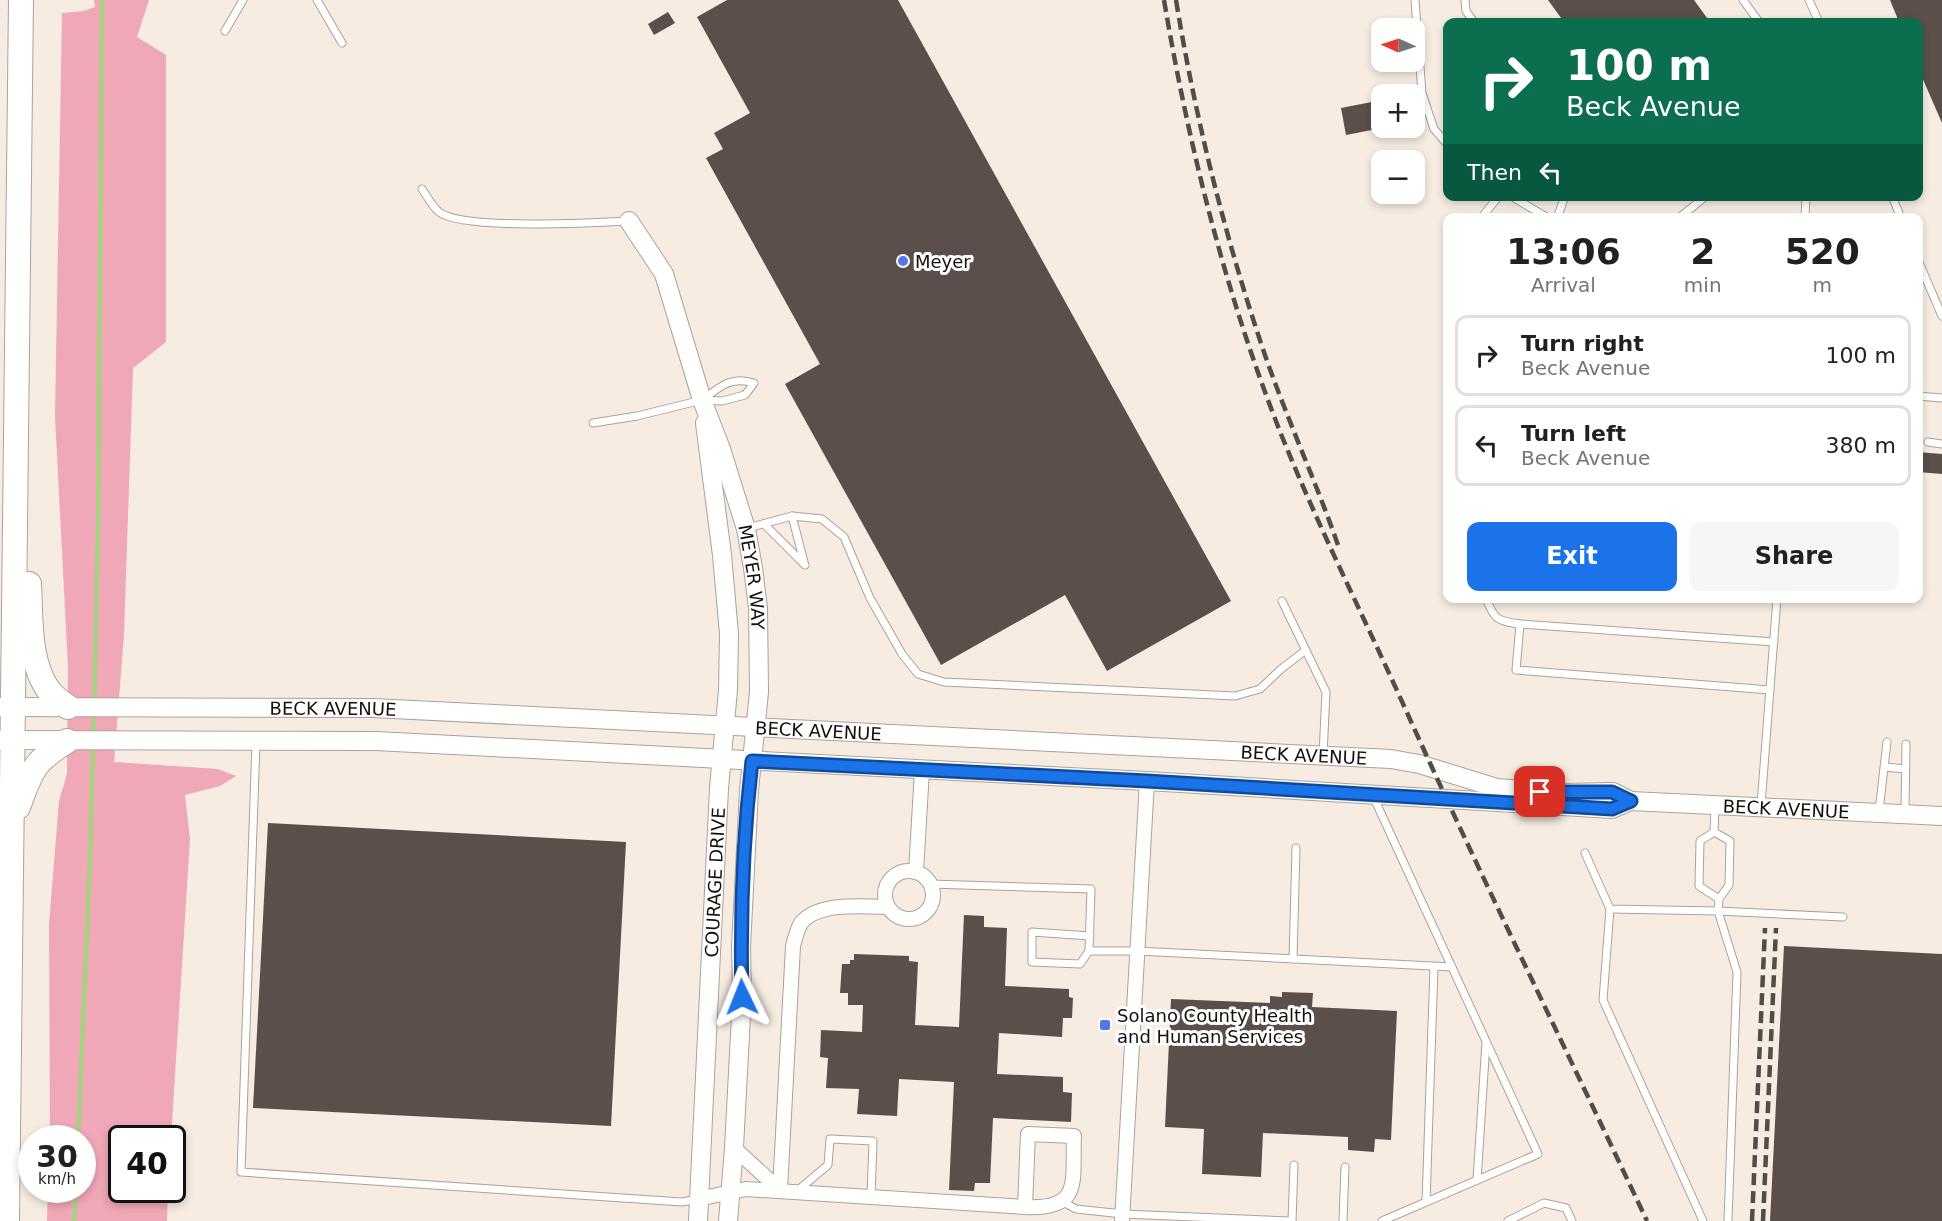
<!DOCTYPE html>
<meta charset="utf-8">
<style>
body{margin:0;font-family:"DejaVu Sans",sans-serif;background:#f6f6f6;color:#202124;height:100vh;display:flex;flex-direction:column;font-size:22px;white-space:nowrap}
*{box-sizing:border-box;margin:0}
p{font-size:20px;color:#757577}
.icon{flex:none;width:33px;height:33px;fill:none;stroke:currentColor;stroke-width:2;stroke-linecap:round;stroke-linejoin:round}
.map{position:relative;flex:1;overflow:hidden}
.drawer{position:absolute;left:1443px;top:213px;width:480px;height:390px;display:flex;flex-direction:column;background:#fff;border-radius:12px;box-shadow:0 3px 9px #0003}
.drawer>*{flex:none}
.banner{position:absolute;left:1443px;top:18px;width:480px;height:183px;border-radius:12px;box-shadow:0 3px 9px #0003;background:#0b6e4f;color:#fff;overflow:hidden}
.needle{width:39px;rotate:273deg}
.tools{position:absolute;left:1371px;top:18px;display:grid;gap:12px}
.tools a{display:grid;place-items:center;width:54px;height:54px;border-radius:12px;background:#fff;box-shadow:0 3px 9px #0003;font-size:30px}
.speed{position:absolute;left:18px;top:1125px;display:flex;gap:12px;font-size:30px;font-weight:700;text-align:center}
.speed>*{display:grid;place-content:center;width:78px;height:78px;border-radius:50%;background:#fff;box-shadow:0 3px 9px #0003;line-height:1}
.speed small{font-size:15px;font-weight:400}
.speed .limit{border:3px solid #111;border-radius:9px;background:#fff;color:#111}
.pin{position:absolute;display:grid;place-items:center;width:51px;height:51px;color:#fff;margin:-26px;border-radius:12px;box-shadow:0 3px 9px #0006}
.me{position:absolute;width:66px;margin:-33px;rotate:358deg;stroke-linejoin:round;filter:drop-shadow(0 0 4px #0008)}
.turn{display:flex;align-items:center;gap:21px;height:126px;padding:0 24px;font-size:27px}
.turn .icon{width:78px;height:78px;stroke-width:2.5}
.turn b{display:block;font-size:42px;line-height:51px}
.then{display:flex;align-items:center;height:57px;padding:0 24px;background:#0003;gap:12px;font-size:22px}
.eta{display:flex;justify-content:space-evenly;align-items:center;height:102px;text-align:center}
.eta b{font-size:36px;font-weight:700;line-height:42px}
.cta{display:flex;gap:12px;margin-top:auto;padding:12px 24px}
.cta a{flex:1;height:69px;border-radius:12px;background:#1a73e8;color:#fff;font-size:24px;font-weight:700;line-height:69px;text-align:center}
.cta a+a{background:#f6f6f6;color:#202124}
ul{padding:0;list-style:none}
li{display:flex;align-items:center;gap:18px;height:81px;margin:0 12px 9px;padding:0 12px;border:3px solid #e0e0e0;border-radius:12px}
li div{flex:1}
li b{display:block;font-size:22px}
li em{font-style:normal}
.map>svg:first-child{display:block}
.green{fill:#f0a7b7}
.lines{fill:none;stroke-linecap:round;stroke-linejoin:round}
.stream{stroke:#a7d283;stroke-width:4.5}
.building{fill:#5b4f4b}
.service-casing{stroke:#aca299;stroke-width:9}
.minor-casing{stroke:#aca299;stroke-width:16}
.tertiary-casing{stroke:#aca299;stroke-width:20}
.trunk-casing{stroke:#aca299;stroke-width:26}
.service{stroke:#fff;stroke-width:7}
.minor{stroke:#fff;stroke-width:14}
.tertiary{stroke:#fff;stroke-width:18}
.trunk{stroke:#fff;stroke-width:24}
.rail{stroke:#514d48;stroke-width:4.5;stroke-dasharray:12 6;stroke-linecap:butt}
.route-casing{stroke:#114b97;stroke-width:15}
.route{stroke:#1a73e8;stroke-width:10}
.poi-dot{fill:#5575ea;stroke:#fff;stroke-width:2}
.labels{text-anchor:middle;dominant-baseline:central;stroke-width:6;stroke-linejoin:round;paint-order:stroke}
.poi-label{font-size:18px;fill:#13100d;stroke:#fff;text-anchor:start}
.street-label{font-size:18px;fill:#13100d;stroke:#fff}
</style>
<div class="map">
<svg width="1942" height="1221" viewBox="0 0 1942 1221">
<rect width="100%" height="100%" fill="#f6ece2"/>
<!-- green -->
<polygon class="green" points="94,0 149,0 137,37 166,55 166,342 133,368 124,634 114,762 218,769 236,776 220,786 185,795 190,839 171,1138 122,1138 122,1190 168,1190 167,1221 47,1221 48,1190 82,1190 82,1138 50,1138 49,924 59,801 67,774 68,667 55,417 62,13 84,11 95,7"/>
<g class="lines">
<!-- stream -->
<g class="stream">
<polyline points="94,704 98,532 102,0"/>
<polyline points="93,737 94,713"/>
<polyline points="78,1138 90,862 93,745"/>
<polyline points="74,1221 76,1190"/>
</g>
</g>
<!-- building -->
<g class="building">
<polygon points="727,0 898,0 1231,601 1107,671 1065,595 941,665 785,384 820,364 706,158 723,149 714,133 750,113 697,17"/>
<polygon points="1548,0 1694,0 1710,22 1564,22"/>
<polygon points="1890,0 1942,0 1942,123 1918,68 1918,22 1899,22"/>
<polygon points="668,12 675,23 654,35 648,24"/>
<polygon points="1382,100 1382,128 1346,135 1341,108"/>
<polygon points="1918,452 1942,454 1942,474 1918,472"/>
<polygon points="268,823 626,842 611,1126 253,1108"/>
<polygon points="964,915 984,916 984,927 1007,928 1005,986 1069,989 1069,997 1073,998 1072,1018 1063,1018 1062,1037 999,1033 997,1074 1063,1077 1063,1092 1072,1093 1071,1122 993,1118 990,1183 975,1183 974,1191 949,1190 954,1082 899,1079 897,1116 857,1114 859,1089 826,1088 828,1058 820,1057 821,1030 862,1032 863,1005 848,1005 848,993 840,993 842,964 850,964 850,960 854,960 854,954 909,956 909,961 918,962 915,1025 959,1027"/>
<polygon points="1784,946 1942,954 1942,1221 1770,1221"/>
<polygon points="1282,992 1313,993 1312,1007 1397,1011 1391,1140 1375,1139 1374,1152 1348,1150 1348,1137 1263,1133 1261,1177 1202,1174 1204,1129 1165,1127 1171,999 1270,1003 1270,996 1282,997"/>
</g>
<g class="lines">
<!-- service casing -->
<g class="service-casing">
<g id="service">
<polyline points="317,0 342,43"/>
<polyline points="1415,0 1422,93 1434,129 1448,145"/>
<polyline points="1465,0 1466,11 1474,22"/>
<polyline points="1743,0 1759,22"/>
<polyline points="1809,0 1819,22"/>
<polyline points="225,31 243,0"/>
<path d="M422,189C427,196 432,206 439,212C462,230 594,223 628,221"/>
<polyline points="1511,196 1548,218"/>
<polyline points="1892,196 1901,218"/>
<polyline points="1481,218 1499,196"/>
<polyline points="1557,218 1565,196"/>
<polyline points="1679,218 1706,196"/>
<polyline points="1805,218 1806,196"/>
<polyline points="1918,260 1942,316"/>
<polyline points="1918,396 1942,398"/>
<path d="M593,423L637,416L702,400L722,401L745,395L754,383C733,376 721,385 704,399"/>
<polyline points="1928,442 1942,444"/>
<polyline points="792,516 804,562"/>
<polyline points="764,524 805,565"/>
<polyline points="748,528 792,516 822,519 844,537 870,598 902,654 918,674 944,682 1235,696 1260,689 1281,669 1306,650"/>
<path d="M1486,598C1494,620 1498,621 1520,624L1516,670L1770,690"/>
<polyline points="1282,601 1326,692 1323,755"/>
<polyline points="1520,624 1774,642"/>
<polyline points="256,743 241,1172 682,1202 698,1199"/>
<polyline points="1885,767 1905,769"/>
<polyline points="1373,796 1538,1154 1382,1221"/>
<polyline points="1761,805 1777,598"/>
<polyline points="1879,811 1887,742"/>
<polyline points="1905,812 1906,744"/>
<polyline points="1714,832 1715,807"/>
<polyline points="1585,853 1610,909 1718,911 1843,917"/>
<polyline points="930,884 1091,889 1089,951 1137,951 1452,967"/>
<polyline points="1719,899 1699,886 1700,841 1714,832 1730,841 1729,885 1719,899 1718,911 1737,972 1728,1221"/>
<polyline points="1610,909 1603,1000 1703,1221"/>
<polyline points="1089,951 1080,964 1032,962 1032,932 1090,936"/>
<polyline points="1293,959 1296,848"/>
<polyline points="1477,1180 1486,1042"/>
<polyline points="797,1191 828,1165 830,1139 873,1141 871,1198"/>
<polyline points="1063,1202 1076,1209 1123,1214 1290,1221"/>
<polyline points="1426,1202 1434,967"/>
<polyline points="1292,1221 1294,1165"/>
<polyline points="1343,1221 1345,1167"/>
<polyline points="1508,1221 1544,1203 1566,1208 1572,1221"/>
</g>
</g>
<!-- minor casing -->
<g class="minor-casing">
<g id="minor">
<circle cx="909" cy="895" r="24"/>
<polyline points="916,872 922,770"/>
<polyline points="734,1148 780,1190"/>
<path d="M780,1190L793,946C795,938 797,930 801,923C818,902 863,906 887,907"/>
<path d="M698,1199L746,1189L1025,1207C1083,1210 1072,1181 1074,1136L1028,1134L1025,1207"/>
<polyline points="1122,1221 1147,781"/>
</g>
</g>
<!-- tertiary casing -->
<g class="tertiary-casing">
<g id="tertiary">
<path id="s1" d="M629,221L664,274L702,400L721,449L746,529L753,568L758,608L759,692L749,790L741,947L742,997L734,1148L728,1221"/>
<path id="s2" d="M0,707L373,708L1391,759L1419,764L1497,788L1563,793L1613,792L1631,801L1942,816"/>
<polyline points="0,740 376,741 1147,781 1612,809 1631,801"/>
<path id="s3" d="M698,1221L719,788L728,690L729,634L722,555L705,423"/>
</g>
</g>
<!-- trunk casing -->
<g class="trunk-casing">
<g id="trunk">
<path d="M29,584C31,618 28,664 50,692C55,698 62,703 68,707"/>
<path d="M18,807C32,770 32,763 67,741"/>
<polyline points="7,1221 21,0"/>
</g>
</g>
<!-- service -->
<use href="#service" class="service"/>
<!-- minor -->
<use href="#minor" class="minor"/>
<!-- tertiary -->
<use href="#tertiary" class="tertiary"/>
<!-- trunk -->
<use href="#trunk" class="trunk"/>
<!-- rail -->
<g class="rail">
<path d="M1164,0C1189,148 1226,295 1281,434C1318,526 1363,615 1404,706C1482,879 1566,1049 1647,1221"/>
<path d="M1176,0C1196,122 1226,241 1266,358C1288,421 1316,482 1338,545"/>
<polyline points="1752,1221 1765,928"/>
<polyline points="1763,1221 1776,928"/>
</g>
</g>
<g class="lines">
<!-- route casing -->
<g class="route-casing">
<path id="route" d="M742,997C740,919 743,838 752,761L1147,781L1612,809L1631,801L1612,792H1540"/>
</g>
<!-- route -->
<use href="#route" class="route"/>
</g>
<!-- markers -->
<g class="poi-dot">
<circle cx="903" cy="261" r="6"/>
<rect x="1099" y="1019" width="12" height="12" rx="3"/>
</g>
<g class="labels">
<!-- poi labels -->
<g class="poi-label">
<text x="915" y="261">Meyer</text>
<text x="1117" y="1015">Solano County Health<tspan x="1117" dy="21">and Human Services</tspan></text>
</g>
<!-- street labels -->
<g class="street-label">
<text stroke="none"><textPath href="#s1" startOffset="380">MEYER WAY</textPath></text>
<text stroke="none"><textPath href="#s2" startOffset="333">BECK AVENUE</textPath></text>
<text stroke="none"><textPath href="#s2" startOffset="819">BECK AVENUE</textPath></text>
<text stroke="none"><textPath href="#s2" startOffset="1305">BECK AVENUE</textPath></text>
<text stroke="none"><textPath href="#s2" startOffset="1794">BECK AVENUE</textPath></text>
<text stroke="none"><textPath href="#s3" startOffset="339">COURAGE DRIVE</textPath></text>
</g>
</g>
</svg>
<div class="tools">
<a><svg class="needle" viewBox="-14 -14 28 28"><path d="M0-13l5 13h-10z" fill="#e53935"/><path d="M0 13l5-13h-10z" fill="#757577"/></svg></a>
<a>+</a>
<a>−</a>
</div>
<div class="speed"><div>30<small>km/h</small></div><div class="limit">40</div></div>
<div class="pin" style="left:1540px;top:792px;background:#d93025"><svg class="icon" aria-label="arrive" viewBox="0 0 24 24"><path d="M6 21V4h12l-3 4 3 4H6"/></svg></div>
<svg class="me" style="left:742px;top:997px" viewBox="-20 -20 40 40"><path d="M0-17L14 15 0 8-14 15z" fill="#1a73e8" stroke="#fff" stroke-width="4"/></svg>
<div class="banner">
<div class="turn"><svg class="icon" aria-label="right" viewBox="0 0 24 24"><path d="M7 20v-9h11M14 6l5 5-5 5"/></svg><div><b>100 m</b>Beck Avenue</div></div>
<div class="then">Then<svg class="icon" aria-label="left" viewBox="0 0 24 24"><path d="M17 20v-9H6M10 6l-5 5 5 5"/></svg></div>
</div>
<section class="drawer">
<div class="eta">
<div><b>13:06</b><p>Arrival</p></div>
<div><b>2</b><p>min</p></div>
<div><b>520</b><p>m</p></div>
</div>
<ul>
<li><svg class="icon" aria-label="right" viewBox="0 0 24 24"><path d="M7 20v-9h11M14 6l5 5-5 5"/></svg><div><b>Turn right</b><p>Beck Avenue</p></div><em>100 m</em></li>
<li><svg class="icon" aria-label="left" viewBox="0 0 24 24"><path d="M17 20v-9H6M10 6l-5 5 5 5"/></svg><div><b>Turn left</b><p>Beck Avenue</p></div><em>380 m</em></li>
</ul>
<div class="cta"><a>Exit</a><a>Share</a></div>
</section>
</div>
